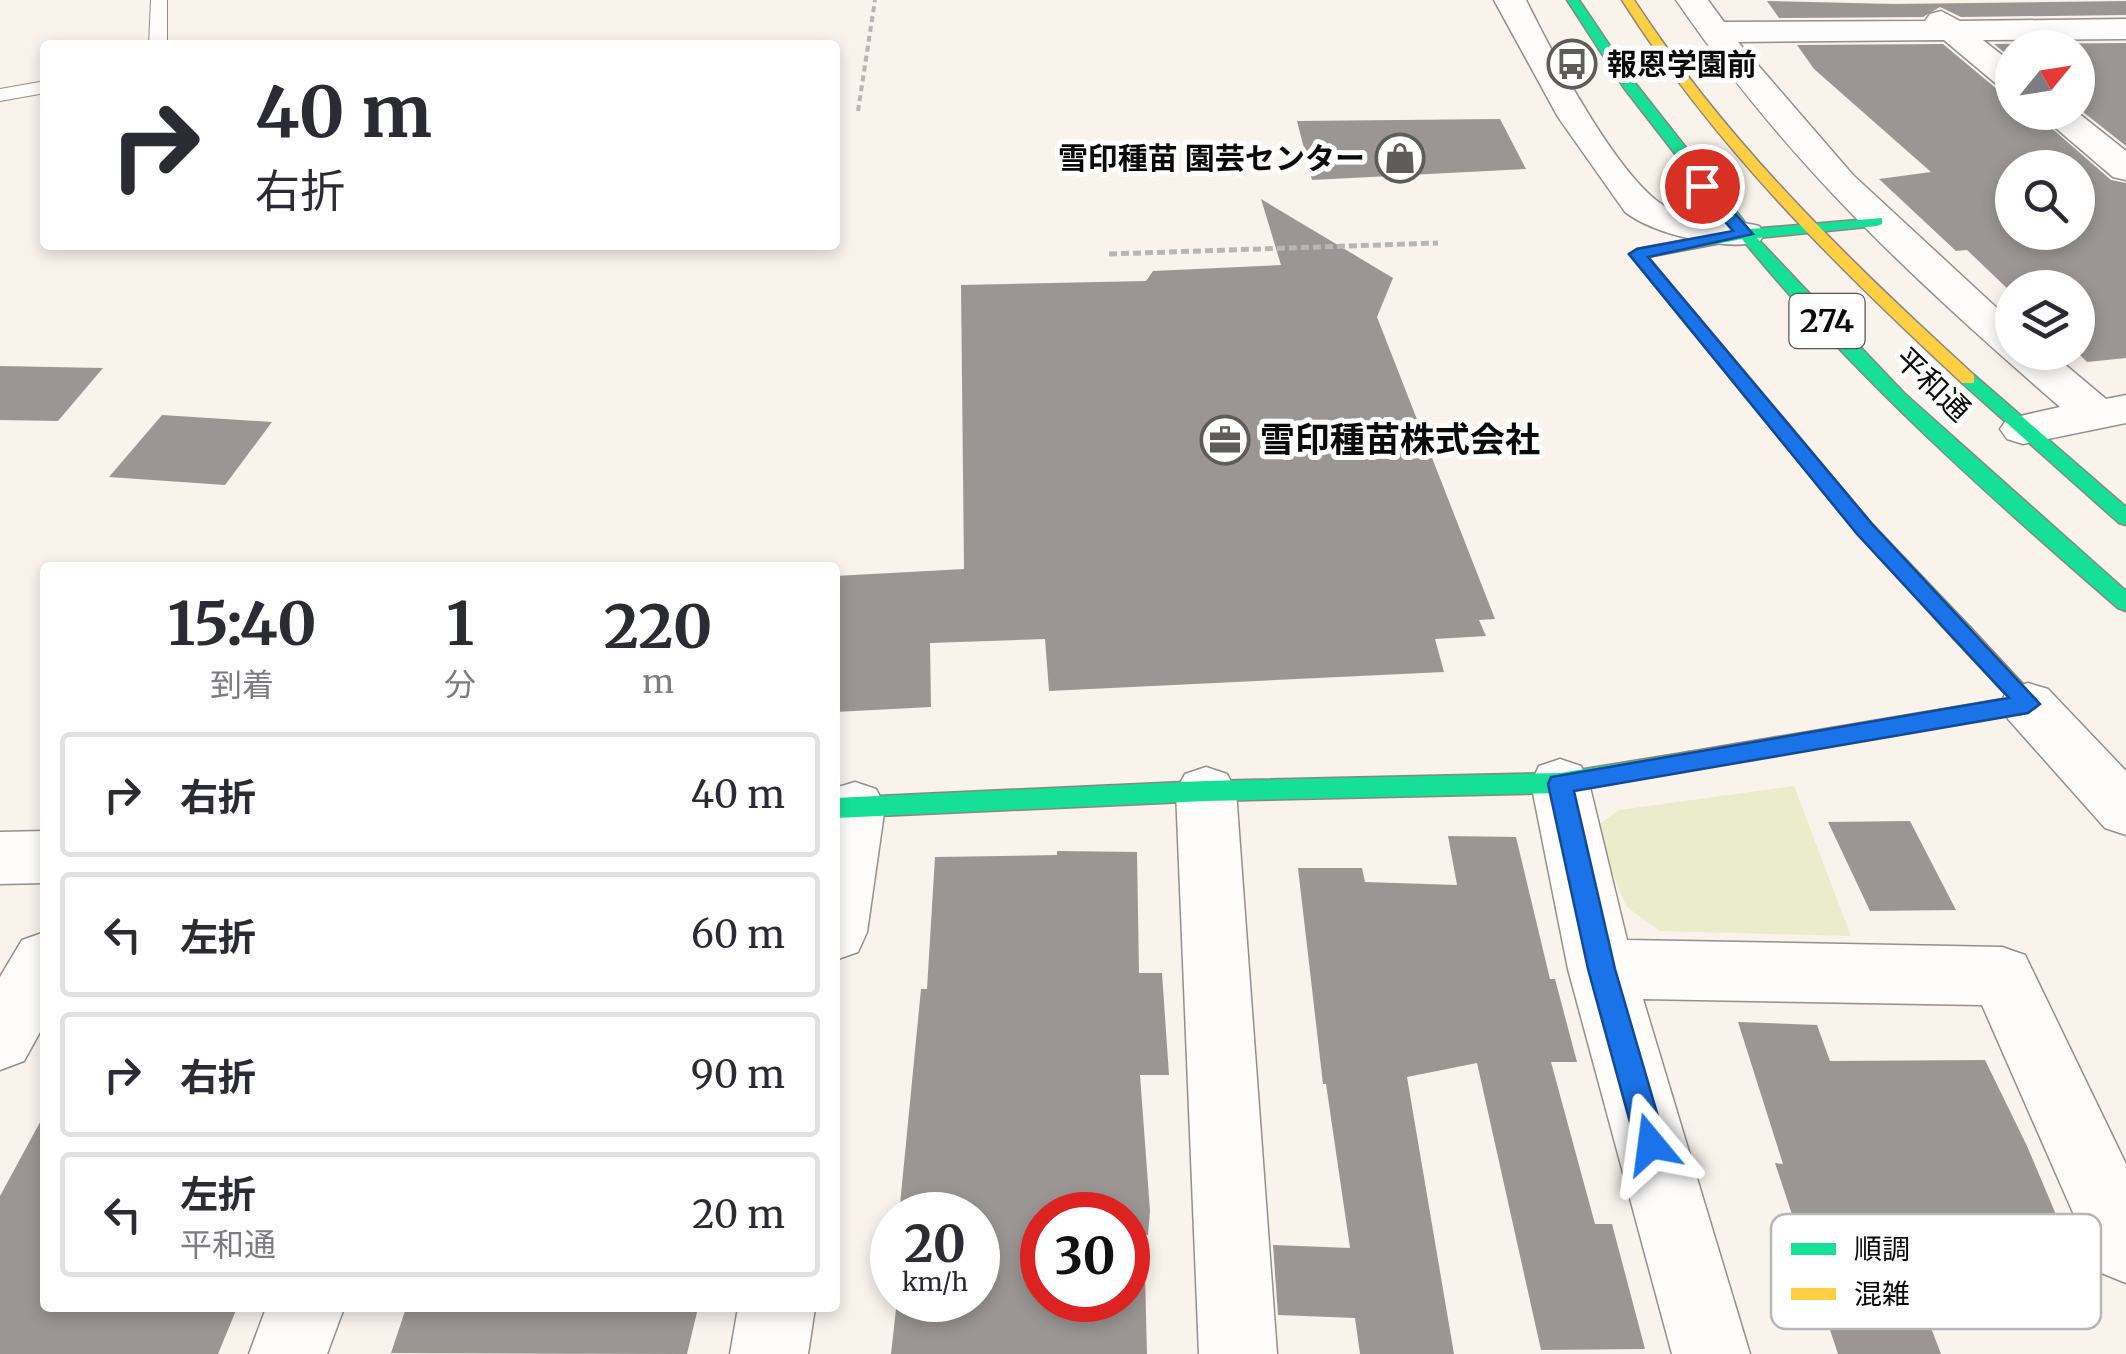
<!DOCTYPE html>
<html lang="ja">
<meta charset="utf-8">
<style>
body{margin:0;font-family:Merriweather,"Noto Sans JP",serif;background:#f7f7f7;color:#2b2b33;height:100vh;display:flex;flex-direction:column;font-size:38px;white-space:nowrap}
*{box-sizing:border-box;margin:0}
p{font-size:32px;color:#7c7c81}
.icon{flex:none;width:55px;height:55px;fill:none;stroke:currentColor;stroke-width:2;stroke-linecap:round;stroke-linejoin:round}
.map{position:relative;flex:1;overflow:hidden}
.side{position:absolute;left:40px;top:562px;width:800px;height:750px;display:flex;flex-direction:column;background:#fff;border-radius:10px;box-shadow:0 5px 15px #0003}
.side>*{flex:none}
.top-card{position:absolute;left:40px;top:40px;width:800px;height:210px;border-radius:10px;box-shadow:0 5px 15px #0003;background:#fff;color:#2b2b33;overflow:hidden}
.needle{width:65px;rotate:60deg}
.tools{position:absolute;left:1995px;top:30px;display:grid;gap:20px}
.tools a{display:grid;place-items:center;width:100px;height:100px;border-radius:50%;background:#fff;box-shadow:0 5px 15px #0003;font-size:50px}
.speed{position:absolute;left:870px;top:1192px;display:flex;gap:20px;font-size:50px;font-weight:700;text-align:center}
.speed>*{display:grid;place-content:center;width:130px;height:130px;border-radius:50%;background:#fff;box-shadow:0 5px 15px #0003;line-height:1}
.speed small{font-size:25px;font-weight:400}
.speed .limit{border:15px solid #d22;background:#fff;color:#111}
.pin{position:absolute;display:grid;place-items:center;width:85px;height:85px;color:#fff;margin:-42px;border:5px solid #fff;border-radius:50%;box-shadow:0 2px 10px #0007}
.me{position:absolute;width:110px;margin:-55px;rotate:344deg;stroke-linejoin:round;filter:drop-shadow(0 0 8px #0008)}
.turn{display:flex;align-items:center;gap:35px;height:210px;padding:0 50px;font-size:45px}
.turn .icon{width:130px;height:130px;stroke-width:2.5}
.turn b{display:block;font-size:70px;line-height:85px}
.eta{display:flex;justify-content:space-evenly;align-items:center;height:170px;text-align:center}
.eta b{font-size:60px;font-weight:700;line-height:70px}
ul{padding:0;list-style:none}
li{display:flex;align-items:center;gap:30px;height:125px;margin:0 20px 15px;padding:0 30px;border:5px solid #e1e1e2;border-radius:10px}
li div{flex:1}
li b{display:block;font-size:38px}
li em{font-style:normal}
.map>svg:first-child{display:block}
.green{fill:#eaeccc}
.building{fill:#9b9693;fill-rule:evenodd}
.lines{fill:none;stroke-linecap:round;stroke-linejoin:round}
.lane-casing{stroke:#928f8c;stroke-width:2}
.street-casing{stroke:#928f8c;stroke-width:3}
.fast-casing{stroke:#888682;stroke-width:3}
.slow-casing{stroke:#888682;stroke-width:3}
.path-far1{stroke:#b7b6b5;stroke-width:4;stroke-dasharray:6 4;stroke-linecap:butt}
.path{stroke:#b7b6b5;stroke-width:5;stroke-dasharray:8 4;stroke-linecap:butt}
.lane{fill:#fefdfc;fill-rule:evenodd}
.street{fill:#fefdfc;fill-rule:evenodd}
.fast{fill:#16e098;fill-rule:evenodd}
.slow{fill:#ffcf43;fill-rule:evenodd}
.route{fill:#1a73e8;stroke:#114b97;stroke-width:2.5}
.labels{text-anchor:middle;dominant-baseline:central;stroke-width:10;stroke-linejoin:round;paint-order:stroke}
.far-poi-label{font-size:30px;font-weight:bold;fill:#0a0a0a;stroke:#fff;text-anchor:start}
.far-street-label{font-size:30px;fill:#0a0a0a;stroke:#fff}
.shield{fill:#fff;stroke:#545454;stroke-width:2.5}
.shield-label{font-size:32px;font-weight:bold;fill:#0a0a0a}
.poi-label{font-size:35px;font-weight:bold;fill:#0a0a0a;stroke:#fff;text-anchor:start}
.key{fill:#fff;stroke:#b6b6b6;stroke-width:2.5}
.key-label{font-size:28px;fill:#0a0a0a}
</style>
<div class="map">
<svg width="2126" height="1354" viewBox="0 0 2126 1354">
<rect width="100%" height="100%" fill="#f9f3ec"/>
<!-- green -->
<polygon class="green" points="1794,786 1851,936 1659,931 1626,906 1594,828 1619,810"/>
<!-- building -->
<g class="building">
<polygon points="1767,1 1894,4 2126,1 2126,15 1961,17 1940,7 1923,17 1779,18"/>
<polygon points="2126,43 2126,146 2078,108 2078,48 2012,48 2012,59 1994,44"/>
<path d="M1943,44L1998,90L2012,93V112H2033L2111,180L2126,183V358L2087,362L2077,352L2078,288H2012V293L1967,250L1956,251L1879,179L1931,172L1814,69L1797,45ZM2012,168H2078V232H2012Z"/>
<polygon points="1500,119 1526,169 1312,180 1297,121"/>
<polygon points="1261,199 1393,278 1377,317 1495,619 1479,620 1486,636 1435,639 1444,672 1049,691 1045,639 930,643 931,707 835,712 835,576 964,569 961,285 1146,281 1153,271 1281,265"/>
<polygon points="0,366 103,368 58,421 0,420"/>
<polygon points="162,415 272,422 225,485 109,477"/>
<polygon points="1910,821 1956,910 1870,911 1828,822"/>
<polygon points="1448,836 1516,837 1550,979 1555,979 1577,1062 1551,1062 1595,1224 1612,1224 1645,1349 1541,1350 1477,1063 1407,1077 1454,1354 1360,1354 1355,1318 1278,1315 1273,1245 1350,1248 1326,1084 1323,1084 1298,868 1362,868 1365,882 1457,885"/>
<path d="M1057,851L1137,852L1139,973H1162L1169,1075H1140L1150,1211L1148,1235H1144L1147,1354H891L897,1300H978V1215H899L921,989H927L935,857L1057,855ZM1042,1215H1128V1300H1042Z"/>
<polygon points="1738,1022 1817,1025 1830,1061 1985,1060 2027,1146 2101,1321 1925,1312 1941,1354 1838,1354 1775,1163 1783,1164"/>
<polygon points="45,1113 45,1308 237,1308 218,1354 0,1354 0,1196"/>
<polygon points="406,1308 698,1308 687,1354 391,1353"/>
</g>
<g class="lines">
<!-- lane casing -->
<g class="lane-casing">
<g id="lane">
<polygon points="151,0 167,0 167,45 149,45"/>
<polygon points="45,81 45,93 0,101 0,89"/>
</g>
</g>
<!-- street casing -->
<g class="street-casing">
<g id="street">
<path d="M1494,0H1526C1551,51 1620,183 1668,208C1694,221 1731,219 1759,226L1765,234L1759,242C1725,251 1653,234 1625,212L1558,117Z"/>
<path d="M1676,0H1708L1724,22L1925,21L1930,14L1941,11L1960,21L2126,19V39L1983,40L2012,63V90L2000,87L1944,40L1738,42L1853,175L2012,322V352H2050L2106,399L2126,395V423L2023,444L2007,439L2000,429L2007,419L2060,407C1911,277 1790,166 1676,0Z"/>
<polygon points="2037,112 2077,112 2126,151 2126,180 2113,177"/>
<polygon points="2028,683 2048,689 2126,771 2126,835 2105,828 2008,719 2000,704 2008,689"/>
<polygon points="1560,759 1581,766 1589,783 1627,940 2002,947 2025,955 2126,1164 2126,1283 2099,1272 1982,1005 1643,999 1750,1354 1672,1354 1568,969 1531,783 1539,766"/>
<polygon points="1206,767 1227,774 1236,791 1277,1354 1199,1354 1176,791 1185,774"/>
<polygon points="855,782 876,789 885,806 867,932 858,952 835,960 835,788"/>
<polygon points="45,831 45,883 0,884 0,832"/>
<polygon points="45,932 45,1023 24,1061 0,1070 0,977 22,940"/>
<polygon points="266,1308 344,1308 327,1354 249,1354"/>
<polygon points="738,1308 815,1308 808,1354 730,1354"/>
</g>
</g>
<!-- fast casing -->
<g class="fast-casing">
<g id="fast">
<path d="M1567,0H1579L1635,83L1750,229L1882,218V224L1876,226L1757,238L1904,393L2126,591V611L2118,608C1986,494 1853,375 1742,239L1648,257L1872,524L1970,627L1973,633L1970,639H1954L1858,534L1629,254L1637,249L1735,231L1624,88Z"/>
<polygon points="1968,373 1974,375 2126,507 2126,525 2119,523 1962,383 1962,375"/>
<polygon points="1689,752 1697,754 1701,761 1697,768 1560,793 1206,801 835,818 835,798 1206,781 1560,773"/>
</g>
</g>
<!-- slow casing -->
<g class="slow-casing">
<g id="slow">
<path d="M1622,0H1634C1728,144 1848,260 1974,375V383H1962C1835,265 1715,147 1622,0Z"/>
<polygon points="1962,625 1970,627 2036,698 2039,704 2036,710 1689,770 1681,768 1677,761 1681,754 1689,752 2009,698 1954,639 1951,633"/>
</g>
</g>
<!-- path-far1 -->
<polyline class="path-far1" points="858,111 875,0"/>
<!-- path -->
<polyline class="path" points="1109,254 1438,243"/>
<!-- lane -->
<use href="#lane" class="lane"/>
<!-- street -->
<use href="#street" class="street"/>
<!-- fast -->
<use href="#fast" class="fast"/>
<!-- slow -->
<use href="#slow" class="slow"/>
</g>
<!-- route -->
<polygon class="route" points="1697,183 1708,183 1753,234 1648,257 1872,524 2040,704 2028,713 1574,791 1615,969 1666,1144 1661,1154 1651,1158 1641,1154 1636,1144 1588,969 1548,784 1551,777 2009,698 1857,534 1629,254 1637,249 1733,231 1697,189"/>
<!-- icons -->
<defs>
<g id="bus-ring" transform="scale(2.5)"><circle r="9.5" fill="#fff" stroke="#5e5c59" stroke-width="1.5"/><path d="M-5-6H5V4H4V6H2V4H-2V6H-4V4H-5ZM-3.5-4V0h7V-4ZM-3.5 1.2v1.5H-2V1.2ZM2 1.2v1.5H3.5V1.2Z" fill="#5e5c59"/></g>
<g id="shop-ring" transform="scale(2.5)"><circle r="9.5" fill="#fff" stroke="#5e5c59" stroke-width="1.5"/><path d="M-5-2.5h2.3a2.7 3.5 0 0 1 5.4 0H5L5.5 6h-11ZM-1.5-2.5h3a1.5 2.3 0 0 0-3 0Z" fill="#5e5c59"/></g>
<g id="office-ring" transform="scale(2.5)"><circle r="9.5" fill="#fff" stroke="#5e5c59" stroke-width="1.5"/><path d="M-6-3h4V-5.5h4V-3h4V5H-6ZM-1-4.5V-3h2v-1.5ZM-6 0V1H6V0Z" fill="#5e5c59"/></g>
</defs>
<g fill-rule="evenodd">
<use href="#bus-ring" x="1572" y="64"/>
<use href="#shop-ring" x="1400" y="158"/>
<use href="#office-ring" x="1225" y="440"/>
</g>
<g class="labels">
<!-- far-poi labels -->
<g class="far-poi-label">
<text x="1607" y="64">報恩学園前</text>
<text x="1365" y="158" text-anchor="end">雪印種苗 園芸センター</text>
</g>
<!-- far-street labels -->
<g class="far-street-label">
<text transform="translate(1933 384) rotate(44)">平和通</text>
</g>
<!-- shield labels -->
<rect class="shield" x="1789.5" y="294" width="75" height="54" rx="8"/>
<g class="shield-label">
<text x="1827" y="321">274</text>
</g>
<!-- poi labels -->
<g class="poi-label">
<text x="1260" y="440">雪印種苗株式会社</text>
</g>
</g>
<!-- legend -->
<rect x="1771" y="1214" width="330" height="115" rx="15" class="key"/>
<rect x="1791" y="1243" width="45" height="12" fill="#16e098"/>
<rect x="1791" y="1288" width="45" height="12" fill="#ffcf43"/>
<g class="key-label">
<text x="1854" y="1259">順調</text>
<text x="1854" y="1304">混雑</text>
</g>
</svg>
<div class="tools">
<a><svg class="needle" viewBox="-14 -14 28 28"><path d="M0-13l5 13h-10z" fill="#e53935"/><path d="M0 13l5-13h-10z" fill="#7c7c81"/></svg></a>
<a><svg class="icon" aria-label="search" viewBox="0 0 24 24"><circle cx="10" cy="10" r="6"/><path d="M15 15l6 6"/></svg></a>
<a><svg class="icon" aria-label="layers" viewBox="0 0 24 24"><path d="M12 4l9 5-9 5-9-5zM3 14l9 5 9-5"/></svg></a>
</div>
<div class="speed"><div>20<small>km/h</small></div><div class="limit">30</div></div>
<div class="pin" style="left:1702px;top:186px;background:#d93025"><svg class="icon" aria-label="arrive" viewBox="0 0 24 24"><path d="M6 21V4h12l-3 4 3 4H6"/></svg></div>
<svg class="me" style="left:1651px;top:1144px" viewBox="-20 -20 40 40"><path d="M0-17L14 15 0 8-14 15z" fill="#1a73e8" stroke="#fff" stroke-width="4"/></svg>
<div class="top-card">
<div class="turn"><svg class="icon" aria-label="right" viewBox="0 0 24 24"><path d="M7 20v-9h11M14 6l5 5-5 5"/></svg><div><b>40 m</b>右折</div></div>
</div>
<section class="side">
<div class="eta">
<div><b>15:40</b><p>到着</p></div>
<div><b>1</b><p>分</p></div>
<div><b>220</b><p>m</p></div>
</div>
<ul>
<li><svg class="icon" aria-label="right" viewBox="0 0 24 24"><path d="M7 20v-9h11M14 6l5 5-5 5"/></svg><div><b>右折</b></div><em>40 m</em></li>
<li><svg class="icon" aria-label="left" viewBox="0 0 24 24"><path d="M17 20v-9H6M10 6l-5 5 5 5"/></svg><div><b>左折</b></div><em>60 m</em></li>
<li><svg class="icon" aria-label="right" viewBox="0 0 24 24"><path d="M7 20v-9h11M14 6l5 5-5 5"/></svg><div><b>右折</b></div><em>90 m</em></li>
<li><svg class="icon" aria-label="left" viewBox="0 0 24 24"><path d="M17 20v-9H6M10 6l-5 5 5 5"/></svg><div><b>左折</b><p>平和通</p></div><em>20 m</em></li>
</ul>
</section>
</div>
